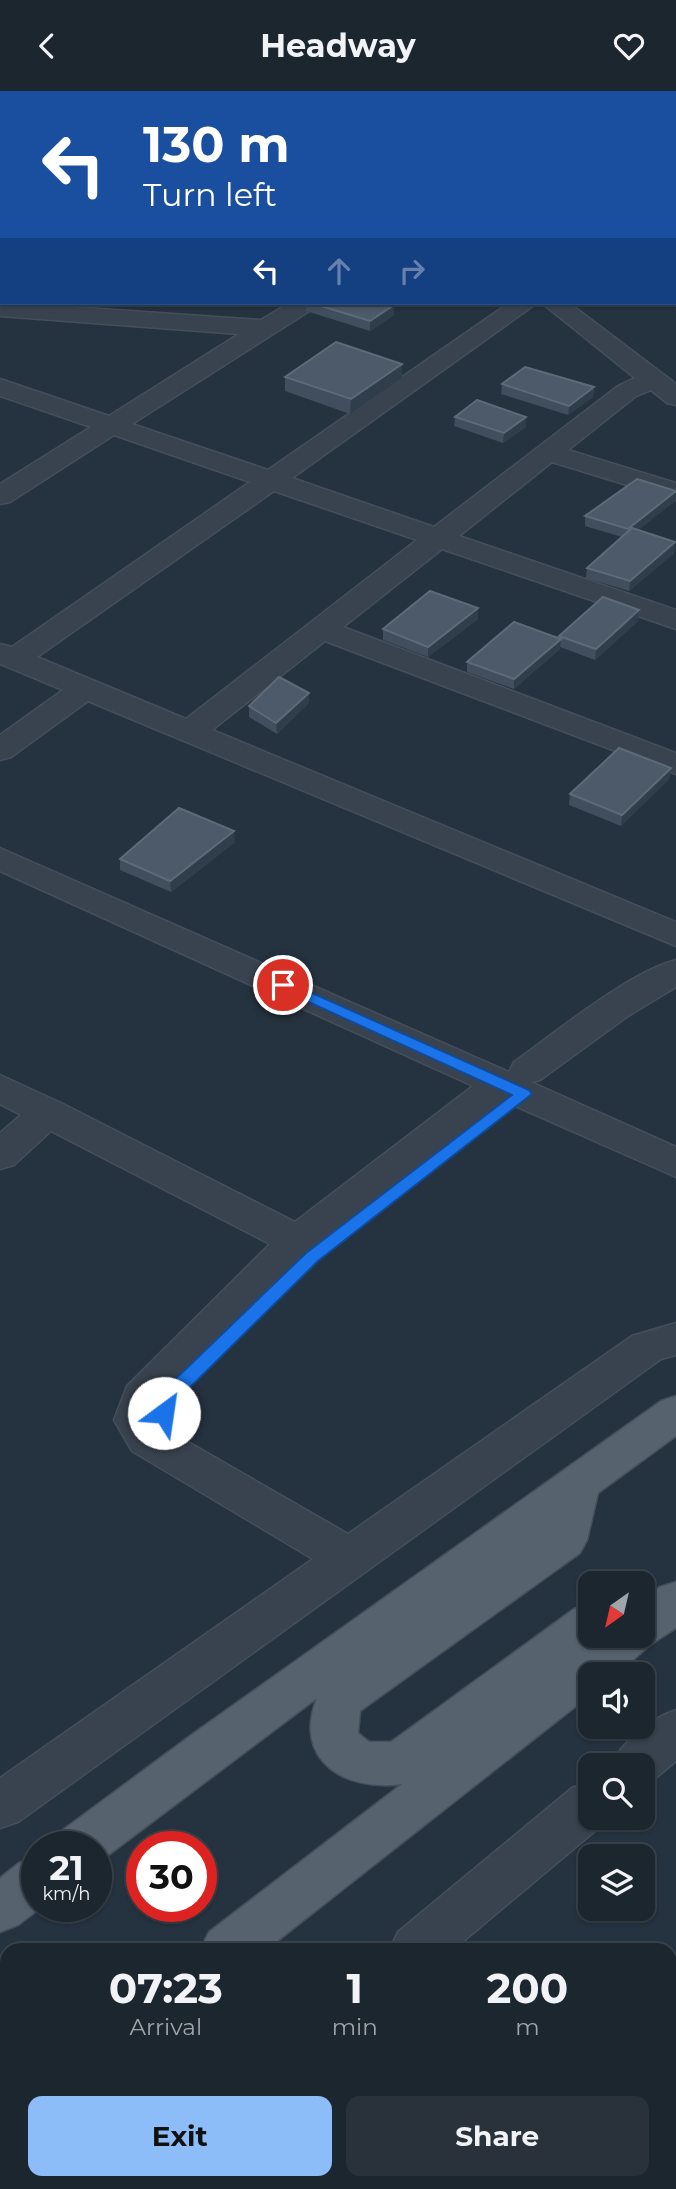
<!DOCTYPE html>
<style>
body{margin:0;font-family:Montserrat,sans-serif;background:#29323b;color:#f1f3f6;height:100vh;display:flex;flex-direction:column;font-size:26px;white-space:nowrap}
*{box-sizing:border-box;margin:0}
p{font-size:23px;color:#a0a5aa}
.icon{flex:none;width:38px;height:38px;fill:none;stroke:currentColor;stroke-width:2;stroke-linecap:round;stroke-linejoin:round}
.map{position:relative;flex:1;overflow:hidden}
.sheet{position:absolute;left:0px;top:1852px;width:677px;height:247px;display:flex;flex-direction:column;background:#1c262f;border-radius:21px 21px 0 0;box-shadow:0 2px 5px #0004,0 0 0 2px #3a434b}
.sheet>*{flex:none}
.hud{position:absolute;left:0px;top:0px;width:677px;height:214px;box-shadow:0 2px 5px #0004,0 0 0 2px #3a434b;background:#1a4fa0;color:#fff;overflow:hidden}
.needle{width:46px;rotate:214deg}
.tools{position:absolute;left:578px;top:1480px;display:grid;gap:14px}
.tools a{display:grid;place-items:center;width:77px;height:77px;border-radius:14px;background:#1c262f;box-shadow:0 2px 5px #0004,0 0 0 2px #3a434b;font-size:35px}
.speed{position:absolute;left:21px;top:1740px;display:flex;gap:14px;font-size:35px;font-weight:700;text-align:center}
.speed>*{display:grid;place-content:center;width:91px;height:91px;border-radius:50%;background:#1c262f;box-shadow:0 2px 5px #0004,0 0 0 2px #3a434b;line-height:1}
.speed small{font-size:18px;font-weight:400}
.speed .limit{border:10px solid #d22;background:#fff;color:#111}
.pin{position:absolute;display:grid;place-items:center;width:60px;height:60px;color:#fff;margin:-30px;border:4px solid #fff;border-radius:50%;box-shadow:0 2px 7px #0007}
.me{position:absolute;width:77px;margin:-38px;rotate:31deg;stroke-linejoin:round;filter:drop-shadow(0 0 5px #0008)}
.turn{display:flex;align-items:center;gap:24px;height:147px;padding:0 28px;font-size:32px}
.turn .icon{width:91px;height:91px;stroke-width:2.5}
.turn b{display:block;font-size:49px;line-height:60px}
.lanes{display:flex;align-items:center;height:66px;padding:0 28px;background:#0003;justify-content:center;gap:35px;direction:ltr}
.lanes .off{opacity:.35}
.eta{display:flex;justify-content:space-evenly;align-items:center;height:119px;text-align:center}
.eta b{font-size:42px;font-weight:700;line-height:49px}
.primary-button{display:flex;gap:14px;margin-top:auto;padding:14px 28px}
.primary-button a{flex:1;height:80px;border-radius:14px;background:#8cbdf8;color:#111;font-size:28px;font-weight:700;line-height:80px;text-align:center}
.primary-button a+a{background:#29323b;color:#f1f3f6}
header{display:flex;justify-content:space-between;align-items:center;height:91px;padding:0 28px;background:#1c262f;font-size:32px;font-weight:700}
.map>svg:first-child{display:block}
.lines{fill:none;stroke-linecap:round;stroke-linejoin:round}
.minor-casing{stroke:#454f5b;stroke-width:3}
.major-casing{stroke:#454f5b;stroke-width:3}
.minor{fill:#39434f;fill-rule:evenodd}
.major{fill:#57626f;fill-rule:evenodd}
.wall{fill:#404e5d}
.shaded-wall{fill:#303e4c}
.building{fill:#4c5a69;stroke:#5d6a78;stroke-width:2}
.route{fill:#1a73e8;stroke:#114b97;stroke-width:2}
</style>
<header><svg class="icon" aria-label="back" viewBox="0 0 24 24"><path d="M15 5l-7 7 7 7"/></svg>Headway<svg class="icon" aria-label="heart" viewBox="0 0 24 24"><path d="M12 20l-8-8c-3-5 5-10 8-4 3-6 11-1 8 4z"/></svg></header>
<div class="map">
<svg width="676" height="2098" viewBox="0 0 676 2098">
<rect width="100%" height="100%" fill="#25323f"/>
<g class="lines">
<!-- minor casing -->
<g class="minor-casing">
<g id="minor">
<polygon points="283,0 305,0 306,2 284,2"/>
<polygon points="537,0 563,0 564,2 538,2"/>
<rect x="0" y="16" width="2" height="12"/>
<rect x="0" y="85" width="2" height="14"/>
<rect x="0" y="134" width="2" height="14"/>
<path d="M0,211L261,229L289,212H317L314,217L132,333L268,379L509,212H537L292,387L434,436L618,295L635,287L542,212H569L676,293V314L667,312L651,299L636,305L568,359L676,392V409L552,371L459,445L676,519V538L442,458L343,536L676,662V683L325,550L212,639L676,831V855L88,610L11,666L0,669V644L63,599L0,573V553L12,556L250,391L114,344L10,411L0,413V393L91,336L0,305V288L109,325L239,243L0,225ZM274,400L417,449L186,628L37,566Z"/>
<path d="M0,757L509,981L514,971C555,942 629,881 676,869V896L628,925L540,989L531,991L676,1056V1086L504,1010L312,1160L162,1314L158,1328L162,1336L348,1443L632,1245L676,1232V1264L661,1268L18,1731L0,1737V1687L313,1468L132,1360L114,1329L127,1295L270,1153L51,1040L14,1074L0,1078V1042L21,1024L0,1013V984L61,1012L295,1131L473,995L0,780Z"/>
<path d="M676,1619V1670L652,1690L642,1694V1675H611C622,1650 650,1628 676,1619Z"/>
<polygon points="590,1691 590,1727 608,1729 454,1858 390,1858 398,1841 572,1697"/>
</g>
</g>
<!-- major casing -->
<g class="major-casing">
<g id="major">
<rect x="0" y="35" width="2" height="12"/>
<rect x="0" y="64" width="2" height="14"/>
<path d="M676,1305V1345L598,1402L587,1449L580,1462L360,1620L358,1642L369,1651H391L574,1518L590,1512V1545H642V1510L660,1496L676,1491V1537L650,1554L616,1584H590V1604L267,1858H201L209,1841L402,1693C345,1701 292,1669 317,1607L99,1771L96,1772V1755H56L63,1739L190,1645L661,1310Z"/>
<polygon points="37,1766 37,1815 43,1815 18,1834 0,1841 0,1787 19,1772"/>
<polygon points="7,2002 7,2058 0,2061 0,2005"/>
</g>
</g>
<!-- minor -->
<use href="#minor" class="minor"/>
<!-- major -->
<use href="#major" class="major"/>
</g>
<!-- wall -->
<g class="wall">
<polygon points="306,212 311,212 394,224 370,240 306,220"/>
<polygon points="285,286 402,287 350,323 285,300"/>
<polygon points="502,293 594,296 593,306 568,324 501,303"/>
<polygon points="455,326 526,326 526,336 503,352 454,335"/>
<polygon points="675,410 638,439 675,451 674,462 629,500 586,487 587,477 622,446 585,435 585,425"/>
<polygon points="478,517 478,528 428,566 383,549 383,538"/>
<polygon points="639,519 638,530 595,569 560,556 560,558 514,598 467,581 467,571 559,547 559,545"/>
<polygon points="309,612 277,643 249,626 249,615"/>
<polygon points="671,677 669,688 621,735 569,714 570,703"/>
<polygon points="235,751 171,801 120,779 120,768"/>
</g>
<!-- shaded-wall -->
<g class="shaded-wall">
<polygon points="394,214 394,224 370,240 370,230"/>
<polygon points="402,273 402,287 350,323 351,308"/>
<polygon points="594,296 593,306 568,324 569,315"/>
<polygon points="526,326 526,336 503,352 504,342"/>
<polygon points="676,400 675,410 627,448 628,438"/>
<polygon points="675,451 674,462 629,500 630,490"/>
<polygon points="478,517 478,528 428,566 428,556"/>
<polygon points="639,519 638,530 595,569 596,558"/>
<polygon points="561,548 560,558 514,598 514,588"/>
<polygon points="309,602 309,612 277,643 276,632"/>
<polygon points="671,677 669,688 621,735 622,724"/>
<polygon points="234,740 235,751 171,801 170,790"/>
</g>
<!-- building -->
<g class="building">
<polygon points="311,212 385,212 394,214 370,230"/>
<polygon points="336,251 402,273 351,308 285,286"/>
<polygon points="525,276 594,296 569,315 502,293"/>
<polygon points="477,309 526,326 504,342 455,326"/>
<polygon points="637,388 676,400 628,438 585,425"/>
<polygon points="632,437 675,451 630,490 587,477"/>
<polygon points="430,500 478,517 428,556 383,538"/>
<polygon points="603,506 639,519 596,558 559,545"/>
<polygon points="514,531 561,548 514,588 467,571"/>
<polygon points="279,586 309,602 276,632 249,615"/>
<polygon points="619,657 671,677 622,724 570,703"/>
<polygon points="179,717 234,740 170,790 120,768"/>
</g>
<!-- route -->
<polygon class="route" points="283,889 529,999 532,1003 318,1170 178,1308 171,1327 164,1329 155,1322 164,1299 306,1162 512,1004 278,897 278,890"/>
</svg>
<div class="tools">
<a><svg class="needle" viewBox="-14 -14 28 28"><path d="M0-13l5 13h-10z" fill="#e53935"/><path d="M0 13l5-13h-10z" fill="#a0a5aa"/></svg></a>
<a><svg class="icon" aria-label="sound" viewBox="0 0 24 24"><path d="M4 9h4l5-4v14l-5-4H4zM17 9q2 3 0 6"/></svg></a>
<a><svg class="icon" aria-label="search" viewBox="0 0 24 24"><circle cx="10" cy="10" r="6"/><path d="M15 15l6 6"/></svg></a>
<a><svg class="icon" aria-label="layers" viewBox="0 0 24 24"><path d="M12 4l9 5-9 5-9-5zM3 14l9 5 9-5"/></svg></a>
</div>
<div class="speed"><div>21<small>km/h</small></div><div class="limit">30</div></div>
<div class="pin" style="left:283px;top:894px;background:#d93025"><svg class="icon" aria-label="arrive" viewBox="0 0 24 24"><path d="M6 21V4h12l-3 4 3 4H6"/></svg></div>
<svg class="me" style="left:164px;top:1322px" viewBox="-20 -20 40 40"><circle r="19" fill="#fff"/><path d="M0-13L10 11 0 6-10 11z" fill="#1a73e8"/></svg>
<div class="hud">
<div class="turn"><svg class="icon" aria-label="left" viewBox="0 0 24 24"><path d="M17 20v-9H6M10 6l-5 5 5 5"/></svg><div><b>130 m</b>Turn left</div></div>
<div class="lanes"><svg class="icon" aria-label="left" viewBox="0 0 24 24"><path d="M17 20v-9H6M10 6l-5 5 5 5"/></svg><svg class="icon off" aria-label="ahead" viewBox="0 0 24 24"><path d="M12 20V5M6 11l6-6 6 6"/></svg><svg class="icon off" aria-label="right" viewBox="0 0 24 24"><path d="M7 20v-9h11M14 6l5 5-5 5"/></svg></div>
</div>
<section class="sheet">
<div class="eta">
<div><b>07:23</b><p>Arrival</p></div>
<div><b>1</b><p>min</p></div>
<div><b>200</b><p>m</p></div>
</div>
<div class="primary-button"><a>Exit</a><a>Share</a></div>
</section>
</div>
